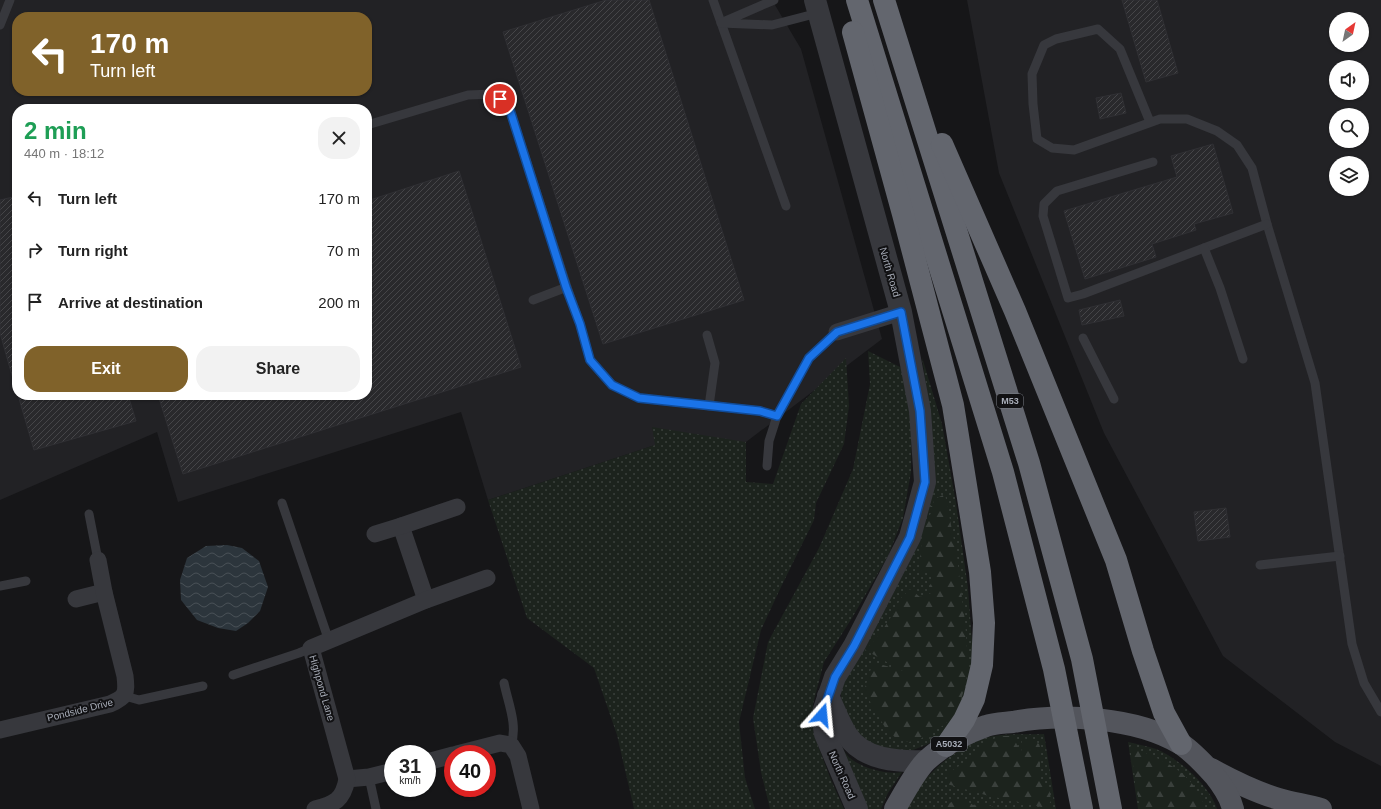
<!DOCTYPE html>
<meta charset="utf-8">
<style>
body{margin:0;font-family:Arial,sans-serif;background:#f2f2f2;color:#222;height:100vh;display:flex;flex-direction:column;font-size:15px;white-space:nowrap}
*{box-sizing:border-box;margin:0}
p{font-size:13px;color:#767676}
.icon{flex:none;width:22px;height:22px;fill:none;stroke:currentColor;stroke-width:2;stroke-linecap:round;stroke-linejoin:round}
.map{position:relative;flex:1;overflow:hidden}
.drawer{position:absolute;left:12px;top:104px;width:360px;height:296px;display:flex;flex-direction:column;background:#fff;border-radius:16px;box-shadow:0 1px 3px #0004}
.drawer>*{flex:none}
.top-card{position:absolute;left:12px;top:12px;width:360px;height:84px;border-radius:16px;box-shadow:0 1px 3px #0004;background:#80622a;color:#fff;overflow:hidden}
.needle{width:26px;rotate:33deg}
.fabs{position:absolute;left:1329px;top:12px;display:grid;gap:8px}
.fabs a{display:grid;place-items:center;width:40px;height:40px;border-radius:50%;background:#fff;box-shadow:0 1px 3px #0004;font-size:20px}
.speed{position:absolute;left:384px;top:745px;display:flex;gap:8px;font-size:20px;font-weight:700;text-align:center}
.speed>*{display:grid;place-content:center;width:52px;height:52px;border-radius:50%;background:#fff;box-shadow:0 1px 3px #0004;line-height:1}
.speed small{font-size:10px;font-weight:400}
.speed .limit{border:6px solid #d22;background:#fff;color:#111}
.pin{position:absolute;display:grid;place-items:center;width:34px;height:34px;color:#fff;margin:-17px;border:2px solid #fff;border-radius:50%;box-shadow:0 1px 4px #0007}
.me{position:absolute;width:44px;margin:-22px;rotate:18deg;stroke-linejoin:round;filter:drop-shadow(0 0 3px #0008)}
.turn{display:flex;align-items:center;gap:14px;height:84px;padding:0 12px;font-size:18px}
.turn .icon{width:52px;height:52px;stroke-width:2.5}
.turn b{display:block;font-size:28px;line-height:34px}
.round{display:grid;place-items:center;flex:none;width:42px;height:42px;border-radius:16px;background:#f2f2f2}
.summary{display:flex;align-items:center;justify-content:space-between;height:68px;padding:0 12px}
h1{font-size:24px;font-weight:700;line-height:30px;color:#1e9e55}
.cta{display:flex;gap:8px;margin-top:auto;padding:8px 12px}
.cta a{flex:1;height:46px;border-radius:16px;background:#80622a;color:#fff;font-size:16px;font-weight:700;line-height:46px;text-align:center}
.cta a+a{background:#f2f2f2;color:#222}
ul{padding:0;list-style:none}
li{display:flex;align-items:center;gap:12px;height:52px;padding:0 12px}
li div{flex:1}
li b{display:block;font-size:15px}
li em{font-style:normal}
.map>svg:first-child{display:block}
.built{fill:#222225;fill-rule:evenodd}
.grass{fill:url(#grass-dots)}
.forest{fill:url(#forest-firs)}
.water{fill:url(#water-waves)}
.building{fill:url(#building-hatch);stroke:#303034}
.lines{fill:none;stroke-linecap:round;stroke-linejoin:round}
.service{stroke:#37383d;stroke-width:9}
.minor{stroke:#37383d;stroke-width:17}
.tertiary{stroke:#37383d;stroke-width:22}
.primary{stroke:#53555c;stroke-width:22}
.motorway{stroke:#63666e;stroke-width:22}
.route-casing{stroke:#114b97;stroke-width:10}
.route{stroke:#1a73e8;stroke-width:7}
.labels{text-anchor:middle;dominant-baseline:central;stroke-width:4;stroke-linejoin:round;paint-order:stroke}
.shield{fill:#111113;stroke:#7b7e86;stroke-width:1}
.shield-label{font-size:9px;font-weight:bold;fill:#a8adb8}
.street-label{font-size:10px;fill:#a8adb8;stroke:#111113}
</style>
<div class="map">
<svg width="1381" height="809" viewBox="0 0 1381 809">
<defs>
<pattern id="grass-dots" width="8" height="8" patternUnits="userSpaceOnUse"><rect width="8" height="8" fill="#1c231d"/><path d="M2 2h.1M6 6h.1" fill="none" stroke="#3a403c" stroke-width="1.8" stroke-linecap="round"/></pattern>
<pattern id="forest-firs" width="22" height="20" patternUnits="userSpaceOnUse"><rect width="22" height="20" fill="#1c231d"/><path d="M5 1l3.5 6h-7zM16 11l3.5 6h-7z" fill="#3a403c"/></pattern>
<pattern id="water-waves" width="16" height="10" patternUnits="userSpaceOnUse"><rect width="16" height="10" fill="#2c353c"/><path d="M0 5q4-4 8 0t8 0" fill="none" stroke="#485056"/></pattern>
<pattern id="building-hatch" width="6" height="6" patternUnits="userSpaceOnUse"><rect width="6" height="6" fill="#29292c"/><path d="M-1 1l2-2M0 6l6-6M5 7l2-2" fill="none" stroke="#454548"/></pattern>
</defs>
<rect width="100%" height="100%" fill="#161618"/>
<!-- built -->
<g class="built">
<path d="M0,0H772L801,49L882,339L746,442L655,445L488,500L461,412L178,502L157,432L0,500ZM17,17H367V91H17ZM17,109H367V395H17Z"/>
<path d="M967,0H1381V766L1335,742L1223,656L1104,433L999,173ZM1336,19H1362V45H1336ZM1336,67H1362V93H1336ZM1336,115H1362V141H1336ZM1336,163H1362V189H1336Z"/>
</g>
<!-- grass -->
<g class="grass">
<polygon points="868,351 902,368 912,407 911,472 903,518 888,556 852,618 824,662 813,704 814,735 831,780 844,809 770,809 761,772 753,718 768,642 819,548 853,469 870,384"/>
<polygon points="922,357 942,424 956,503 968,588 972,642 973,683 946,729 936,739 926,745 913,750 902,751 890,750 871,744 854,731 842,707 841,693 843,680 877,621 931,422"/>
<polygon points="846,358 849,406 844,444 816,503 814,520 781,587 761,630 739,722 745,778 755,809 634,809 617,735 594,668 527,618 488,500 655,445 652,427 746,442 746,482 773,484 801,404"/>
<path d="M1044,734L1056,809H907C912,801 916,792 921,785C933,768 962,745 982,739C1001,732 1024,735 1044,734Z"/>
<path d="M1128,742C1137,744 1147,746 1156,749C1177,757 1211,787 1217,809H1138Z"/>
<path d="M840,744C842,747 844,752 847,755C857,767 886,775 902,772L888,793L881,809H865Z"/>
</g>
<!-- forest -->
<g class="forest">
<polygon points="945,494 957,556 961,591 965,621 967,649 967,675 965,687 956,714 944,725 920,739 909,742 898,740 886,729 871,704 868,696 864,691 873,662 903,671 865,650 880,634 896,609 900,599 910,589 920,597 934,592 929,587 934,578 929,574 919,570 923,526 931,513 929,509 931,506 934,506 933,500"/>
<polygon points="1004,736 1013,736 1021,754 1022,738 1035,741 1039,744 1041,750 1040,756 1040,780 1049,786 1051,801 1046,808 989,796 947,784 948,773 967,761 980,746 993,739"/>
<path d="M1130,746C1165,762 1191,769 1206,809H1140Z"/>
<polygon points="955,800 965,800 973,805 983,803 996,808 1003,809 945,809 948,804"/>
</g>
<!-- water -->
<polygon class="water" points="227,545 242,548 259,561 268,587 260,611 248,623 236,631 218,628 197,620 181,600 180,580 187,558 206,546"/>
<!-- building -->
<g class="building">
<polygon points="606,0 649,0 744,300 603,344 503,32"/>
<polygon points="1122,0 1157,0 1178,73 1146,82"/>
<polygon points="1121,93 1126,113 1100,119 1096,98"/>
<polygon points="1213,144 1233,213 1194,224 1196,230 1152,244 1156,257 1085,279 1064,211 1177,177 1171,156"/>
<polygon points="459,171 521,367 183,474 158,395 367,395 367,201"/>
<polygon points="13,197 17,210 17,378 13,379 0,333 0,200"/>
<polygon points="1120,300 1124,316 1082,325 1079,310"/>
<polygon points="18,395 128,395 136,421 34,450"/>
<polygon points="1226,508 1230,537 1198,541 1194,512"/>
</g>
<g class="lines">
<!-- service -->
<g class="service">
<polyline points="713,0 786,206"/>
<polyline points="774,0 721,23 772,25 818,13"/>
<polyline points="0,25 10,0"/>
<polyline points="1150,122 1120,49 1098,29 1056,39 1044,45 1032,74 1033,104 1037,139 1052,148 1074,150 1160,119 1187,119 1217,131 1237,145 1252,168 1267,224 1315,383 1352,644 1364,683 1381,712"/>
<polyline points="367,125 468,95 493,94 508,104 567,287 580,324 590,360 612,385 639,398 760,411 777,416"/>
<polyline points="1153,162 1057,191 1044,204 1043,216 1068,298 1083,294 1267,224"/>
<polyline points="1204,248 1220,288 1243,359"/>
<polyline points="533,300 567,287"/>
<polyline points="707,335 715,363 709,406"/>
<polyline points="1083,338 1114,399"/>
<polyline points="767,466 769,441 777,416 809,358 837,332"/>
<polyline points="282,503 329,641"/>
<polyline points="89,514 98,560"/>
<polyline points="1260,565 1340,556"/>
<polyline points="0,586 26,581"/>
<polyline points="233,675 299,653 311,648"/>
<path d="M504,683C508,703 518,725 511,745"/>
<polyline points="125,696 139,700 203,686"/>
<polyline points="369,777 376,809"/>
</g>
<!-- minor -->
<g class="minor">
<polyline points="837,332 901,312"/>
<polyline points="401,526 426,600"/>
<polyline points="375,534 401,526 457,507"/>
<polyline points="76,599 104,592"/>
<path d="M0,730L110,704C126,697 127,694 125,676L104,592L98,560"/>
<polyline points="457,754 500,743 511,745 518,756 531,809"/>
<polyline points="427,762 453,755"/>
<polyline points="347,779 369,777 393,771"/>
<path d="M315,809C335,804 343,800 347,779L311,648L426,600L487,578"/>
</g>
<!-- tertiary -->
<g class="tertiary">
<polyline points="815,0 901,312 920,411 925,482 910,537 854,646 835,677 822,715 825,734 857,809"/>
<path d="M828,696C834,708 839,723 847,735C863,760 898,762 925,761"/>
</g>
<!-- primary -->
<g class="primary">
<path d="M1211,769C1233,781 1255,792 1279,799C1293,803 1307,805 1321,809"/>
<path d="M895,809C903,795 915,772 926,761C942,746 965,733 986,726C994,723 1004,723 1013,722C1063,713 1136,717 1181,744C1193,752 1204,764 1214,775C1222,785 1230,796 1233,809"/>
</g>
<!-- motorway -->
<g class="motorway">
<polyline points="857,0 1003,472 1054,669 1082,809"/>
<polyline points="884,0 1029,463 1082,659 1111,809"/>
<polyline points="853,32 903,214 953,405 980,572 984,623 982,665 974,699 964,720 946,746"/>
<polyline points="942,144 1015,311 1116,560 1143,651 1164,713 1181,744"/>
</g>
</g>
<g class="lines">
<!-- route casing -->
<g class="route-casing">
<polyline id="route" points="500,99 508,104 566,287 580,324 590,360 612,385 639,398 760,411 777,416 809,358 837,332 901,312 920,411 925,482 910,537 854,646 835,677 822,715"/>
</g>
<!-- route -->
<use href="#route" class="route"/>
</g>
<g class="labels">
<!-- shield labels -->
<g class="shield">
<rect x="997" y="394" width="26" height="14" rx="3"/>
<rect x="931" y="737" width="36" height="14" rx="3"/>
</g>
<g class="shield-label">
<text x="1010" y="401">M53</text>
<text x="949" y="744">A5032</text>
</g>
<!-- street labels -->
<g class="street-label">
<text transform="translate(890 272) rotate(74)">North Road</text>
<text transform="translate(322 688) rotate(74)">Highpond Lane</text>
<text transform="translate(80 710) rotate(-14)">Pondside Drive</text>
<text transform="translate(842 775) rotate(66)">North Road</text>
</g>
</g>
</svg>
<div class="fabs">
<a><svg class="needle" viewBox="-14 -14 28 28"><path d="M0-13l5 13h-10z" fill="#e53935"/><path d="M0 13l5-13h-10z" fill="#767676"/></svg></a>
<a><svg class="icon" aria-label="sound" viewBox="0 0 24 24"><path d="M4 9h4l5-4v14l-5-4H4zM17 9q2 3 0 6"/></svg></a>
<a><svg class="icon" aria-label="search" viewBox="0 0 24 24"><circle cx="10" cy="10" r="6"/><path d="M15 15l6 6"/></svg></a>
<a><svg class="icon" aria-label="layers" viewBox="0 0 24 24"><path d="M12 4l9 5-9 5-9-5zM3 14l9 5 9-5"/></svg></a>
</div>
<div class="speed"><div>31<small>km/h</small></div><div class="limit">40</div></div>
<div class="pin" style="left:500px;top:99px;background:#d93025"><svg class="icon" aria-label="arrive" viewBox="0 0 24 24"><path d="M6 21V4h12l-3 4 3 4H6"/></svg></div>
<svg class="me" style="left:822px;top:715px" viewBox="-20 -20 40 40"><path d="M0-17L14 15 0 8-14 15z" fill="#1a73e8" stroke="#fff" stroke-width="4"/></svg>
<div class="top-card">
<div class="turn"><svg class="icon" aria-label="left" viewBox="0 0 24 24"><path d="M17 20v-9H6M10 6l-5 5 5 5"/></svg><div><b>170 m</b>Turn left</div></div>
</div>
<section class="drawer">
<div class="summary"><div><h1>2 min</h1><p>440 m · 18:12</p></div><a class="round"><svg class="icon" aria-label="close" viewBox="0 0 24 24"><path d="M6 6l12 12M18 6L6 18"/></svg></a></div>
<ul>
<li><svg class="icon" aria-label="left" viewBox="0 0 24 24"><path d="M17 20v-9H6M10 6l-5 5 5 5"/></svg><div><b>Turn left</b></div><em>170 m</em></li>
<li><svg class="icon" aria-label="right" viewBox="0 0 24 24"><path d="M7 20v-9h11M14 6l5 5-5 5"/></svg><div><b>Turn right</b></div><em>70 m</em></li>
<li><svg class="icon" aria-label="arrive" viewBox="0 0 24 24"><path d="M6 21V4h12l-3 4 3 4H6"/></svg><div><b>Arrive at destination</b></div><em>200 m</em></li>
</ul>
<div class="cta"><a>Exit</a><a>Share</a></div>
</section>
</div>
